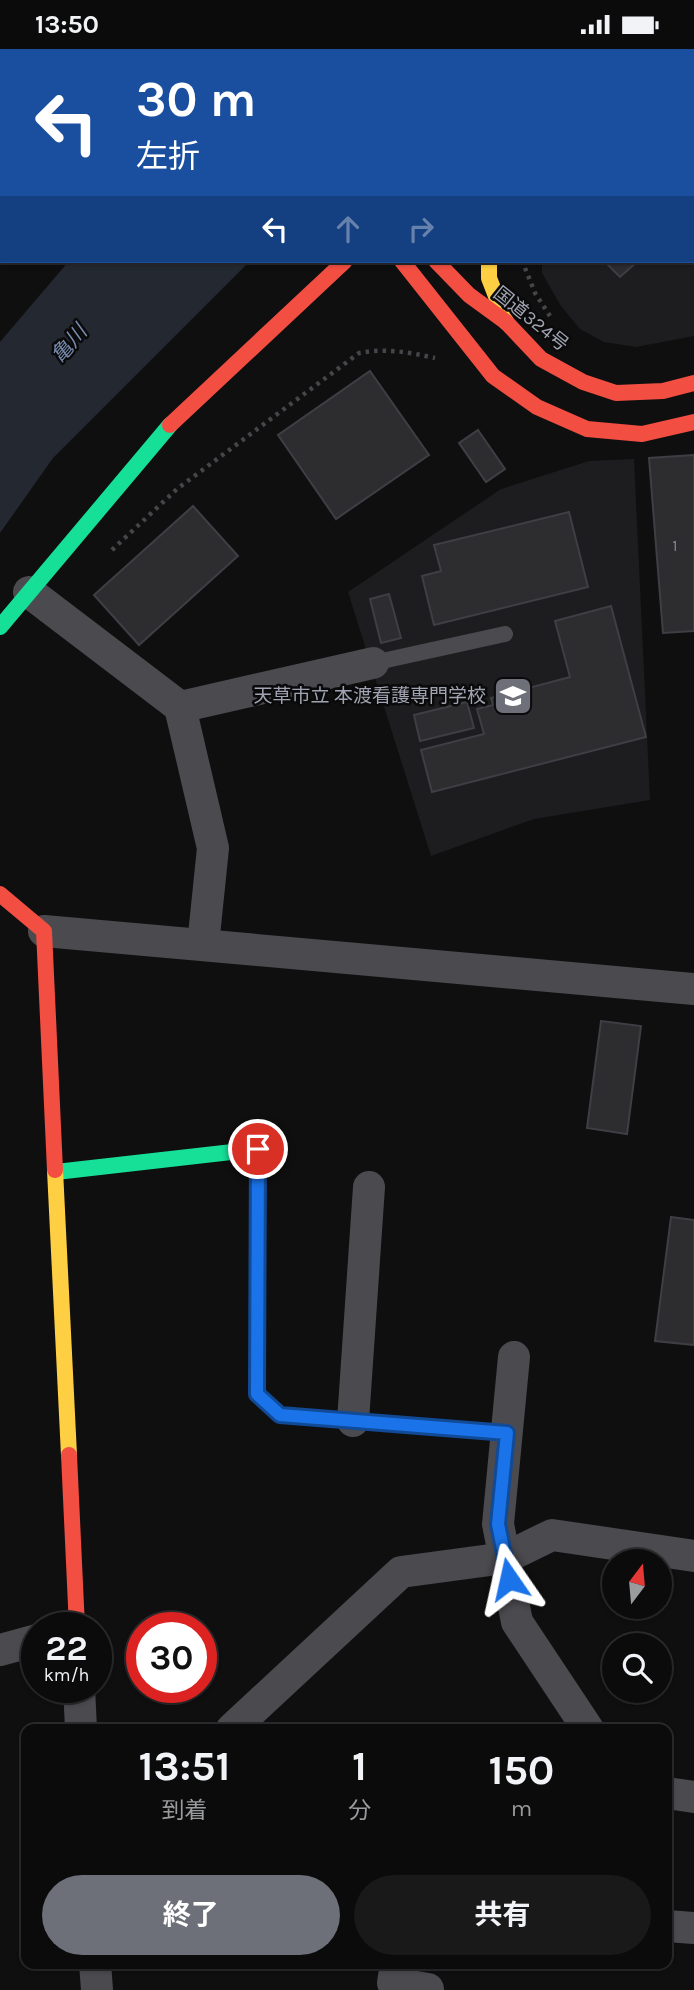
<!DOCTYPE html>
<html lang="ja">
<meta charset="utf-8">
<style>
body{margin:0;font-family:Karla,"Noto Sans JP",sans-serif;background:#19191a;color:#f1f3f6;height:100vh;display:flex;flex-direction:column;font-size:26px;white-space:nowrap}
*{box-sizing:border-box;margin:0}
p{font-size:23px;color:#9a9b9d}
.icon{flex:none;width:38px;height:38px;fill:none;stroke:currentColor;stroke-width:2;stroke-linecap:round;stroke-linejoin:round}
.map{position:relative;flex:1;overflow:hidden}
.sheet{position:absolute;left:21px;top:1675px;width:651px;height:245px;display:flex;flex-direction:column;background:#0b0b0c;border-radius:14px;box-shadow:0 2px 5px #0004,0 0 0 2px #2b2b2d}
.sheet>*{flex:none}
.top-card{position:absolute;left:0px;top:0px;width:695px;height:214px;box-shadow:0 2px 5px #0004,0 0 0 2px #2b2b2d;background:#1a4fa0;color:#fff;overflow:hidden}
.needle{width:46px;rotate:16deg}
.controls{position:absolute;left:602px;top:1500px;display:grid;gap:14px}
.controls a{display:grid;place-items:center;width:70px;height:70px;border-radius:50%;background:#0b0b0c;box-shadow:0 2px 5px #0004,0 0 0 2px #2b2b2d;font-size:35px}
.speed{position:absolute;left:21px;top:1563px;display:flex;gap:14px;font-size:35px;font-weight:700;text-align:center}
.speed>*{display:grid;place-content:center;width:91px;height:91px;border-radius:50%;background:#0b0b0c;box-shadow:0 2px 5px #0004,0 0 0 2px #2b2b2d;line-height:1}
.speed small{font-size:18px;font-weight:400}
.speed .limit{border:10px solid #d22;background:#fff;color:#111}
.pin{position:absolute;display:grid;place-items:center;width:60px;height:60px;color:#fff;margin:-30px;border:4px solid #fff;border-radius:50%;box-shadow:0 2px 7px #0007}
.me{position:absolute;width:77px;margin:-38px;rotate:349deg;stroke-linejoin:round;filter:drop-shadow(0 0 5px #0008)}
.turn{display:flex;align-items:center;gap:24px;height:147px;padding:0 21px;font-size:32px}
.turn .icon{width:91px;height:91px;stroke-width:2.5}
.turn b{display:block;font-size:49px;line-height:60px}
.lanes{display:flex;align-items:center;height:66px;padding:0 21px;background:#0003;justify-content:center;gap:35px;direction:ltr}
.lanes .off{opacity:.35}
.eta{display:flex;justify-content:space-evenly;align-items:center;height:119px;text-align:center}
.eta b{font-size:42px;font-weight:700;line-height:49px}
.action{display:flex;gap:14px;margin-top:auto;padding:14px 21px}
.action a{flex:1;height:80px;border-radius:42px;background:#6d6f79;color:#fff;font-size:28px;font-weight:700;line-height:80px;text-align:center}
.action a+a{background:#19191a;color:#f1f3f6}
.status{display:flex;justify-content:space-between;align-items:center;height:49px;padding:0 35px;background:#0b0b0c;direction:ltr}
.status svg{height:19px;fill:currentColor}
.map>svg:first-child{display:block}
.built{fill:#1d1c1e}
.water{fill:#242830}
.building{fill:#2d2d2f;stroke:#3e3f44;stroke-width:2}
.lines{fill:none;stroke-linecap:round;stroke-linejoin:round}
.path{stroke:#45454a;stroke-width:4.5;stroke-dasharray:3.5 5;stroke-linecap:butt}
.lane{stroke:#4a4a4f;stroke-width:16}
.street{stroke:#4a4a4f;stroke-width:32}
.fast{stroke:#16e098;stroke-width:16}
.slow{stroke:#ffcf43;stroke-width:16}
.jam{stroke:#f24e42;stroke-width:16}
.route-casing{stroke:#114b97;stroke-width:18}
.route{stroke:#1a73e8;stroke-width:12}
.labels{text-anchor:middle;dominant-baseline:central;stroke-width:5;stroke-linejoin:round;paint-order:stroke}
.number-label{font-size:16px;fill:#838690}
.street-label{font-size:19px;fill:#a0a3b1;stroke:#0a0a0b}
.poi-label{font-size:19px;fill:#a0a3b1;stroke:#0a0a0b;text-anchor:end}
.water-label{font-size:21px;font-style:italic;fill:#778aad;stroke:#0a0a0b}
</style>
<div class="status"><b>13:50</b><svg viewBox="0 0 49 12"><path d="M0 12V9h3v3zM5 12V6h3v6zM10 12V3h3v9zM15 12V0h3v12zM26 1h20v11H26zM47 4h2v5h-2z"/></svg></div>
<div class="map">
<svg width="694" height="1941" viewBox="0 0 694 1941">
<rect width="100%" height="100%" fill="#0f0f10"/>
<!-- built -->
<g class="built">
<polygon points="694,31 694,287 636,298 604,293 580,280 561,257 542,224 542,212 693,212"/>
<polygon points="634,410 650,751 534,770 431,807 348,543 501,440 589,412"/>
</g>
<!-- water -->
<polygon class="water" points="69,212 250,212 53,409 0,484 0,293"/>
<!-- building -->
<g class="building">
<polygon points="604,212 638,212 620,228"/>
<polygon points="370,322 429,406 336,470 278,386"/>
<polygon points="478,381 505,420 486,433 459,394"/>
<polygon points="694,406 694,582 663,584 649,409"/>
<polygon points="193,457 238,507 139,596 94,546"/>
<polygon points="569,463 588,538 434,576 422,527 441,522 434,496"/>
<polygon points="389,545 401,589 381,594 370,550"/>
<polygon points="611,557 646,688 432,743 421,701 484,685 477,660 493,656 491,649 570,628 555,572"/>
<polygon points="467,653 474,679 420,692 414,666"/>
<polygon points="601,972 641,977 627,1085 587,1079"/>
<polygon points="671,1168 694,1171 694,1296 655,1292"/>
</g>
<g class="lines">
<!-- path -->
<g class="path">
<polyline points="676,2 678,0"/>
<polyline points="525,219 535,244 550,267"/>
<path d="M112,501L177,440L359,304C386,299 408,303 435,309"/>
</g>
<!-- lane -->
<polyline class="lane" points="373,614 505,585"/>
<!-- street -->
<g class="street">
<polyline points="69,2 71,0"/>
<polyline points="0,49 2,48"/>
<polyline points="29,543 180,658 373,614"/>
<polyline points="180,658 213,799 203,896"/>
<polyline points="44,882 694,940"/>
<polyline points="514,1308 498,1475 517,1573 588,1680"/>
<polyline points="353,1372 369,1138"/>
<polyline points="0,1601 37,1591"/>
<polyline points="79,1638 81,1680"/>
<polyline points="232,1680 401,1523 505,1509 552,1486 694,1507"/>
<polyline points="667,1744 694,1748"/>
<polyline points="667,1877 694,1879"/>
<polyline points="95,1914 97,1941"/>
<polyline points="396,1914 393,1934 428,1940"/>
</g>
<!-- fast -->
<g class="fast">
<polyline points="0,578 170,376"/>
<polyline points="56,1123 258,1100 257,1312"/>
</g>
<!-- slow -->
<g class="slow">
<polyline points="489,212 489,229 506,273"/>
<polyline points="55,1121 69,1406"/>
<polyline points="257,1312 257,1345 280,1366 507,1384"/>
</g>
<!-- jam -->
<g class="jam">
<polyline points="604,2 606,0"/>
<polyline points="402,212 493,327 537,358 587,380 642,385 694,373"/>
<polyline points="436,212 469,246 506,273 541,310 583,333 616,344 663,342 694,334"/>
<polyline points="170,376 345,212"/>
<polyline points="0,845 44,882 55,1121"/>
<polyline points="69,1406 77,1578"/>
</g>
</g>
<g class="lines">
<!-- route casing -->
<g class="route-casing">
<polyline id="route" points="258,1100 257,1345 280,1366 507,1384 498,1475 509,1530"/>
</g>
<!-- route -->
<use href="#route" class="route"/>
</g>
<!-- icons -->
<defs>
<g id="university-square" transform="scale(2.0125)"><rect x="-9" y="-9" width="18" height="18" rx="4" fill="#6d6f79" stroke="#0a0a0b"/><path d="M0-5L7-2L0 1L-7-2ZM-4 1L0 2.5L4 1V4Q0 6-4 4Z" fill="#fff"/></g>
</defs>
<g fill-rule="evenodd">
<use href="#university-square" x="513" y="647"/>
</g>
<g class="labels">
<!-- number labels -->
<g class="number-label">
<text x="675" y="496">1</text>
</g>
<!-- street labels -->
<g class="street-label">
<text transform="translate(531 270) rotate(39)">国道324号</text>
</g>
<!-- poi labels -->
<g class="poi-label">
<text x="486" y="647">天草市立 本渡看護専門学校</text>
</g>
<!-- water labels -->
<g class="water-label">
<text transform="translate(69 295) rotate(-50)">亀川</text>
</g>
</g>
</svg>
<div class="controls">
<a><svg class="needle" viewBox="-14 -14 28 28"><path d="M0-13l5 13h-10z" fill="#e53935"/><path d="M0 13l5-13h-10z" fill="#9a9b9d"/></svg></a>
<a><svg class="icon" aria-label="search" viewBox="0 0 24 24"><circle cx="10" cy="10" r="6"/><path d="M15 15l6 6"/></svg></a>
</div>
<div class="speed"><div>22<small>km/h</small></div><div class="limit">30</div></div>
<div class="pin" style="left:258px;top:1100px;background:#d93025"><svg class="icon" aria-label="arrive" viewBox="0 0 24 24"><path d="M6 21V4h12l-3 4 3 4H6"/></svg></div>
<svg class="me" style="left:509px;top:1530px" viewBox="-20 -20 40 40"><path d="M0-17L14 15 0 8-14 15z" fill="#1a73e8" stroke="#fff" stroke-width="4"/></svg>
<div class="top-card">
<div class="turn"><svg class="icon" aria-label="left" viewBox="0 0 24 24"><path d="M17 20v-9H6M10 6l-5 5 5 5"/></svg><div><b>30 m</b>左折</div></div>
<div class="lanes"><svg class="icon" aria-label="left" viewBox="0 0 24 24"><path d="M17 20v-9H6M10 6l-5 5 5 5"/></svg><svg class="icon off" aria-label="ahead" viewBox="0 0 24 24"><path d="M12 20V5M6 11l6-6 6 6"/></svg><svg class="icon off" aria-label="right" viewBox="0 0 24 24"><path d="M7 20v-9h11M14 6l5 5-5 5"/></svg></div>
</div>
<section class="sheet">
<div class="eta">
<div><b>13:51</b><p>到着</p></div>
<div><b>1</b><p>分</p></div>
<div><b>150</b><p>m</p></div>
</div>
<div class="action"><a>終了</a><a>共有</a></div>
</section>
</div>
